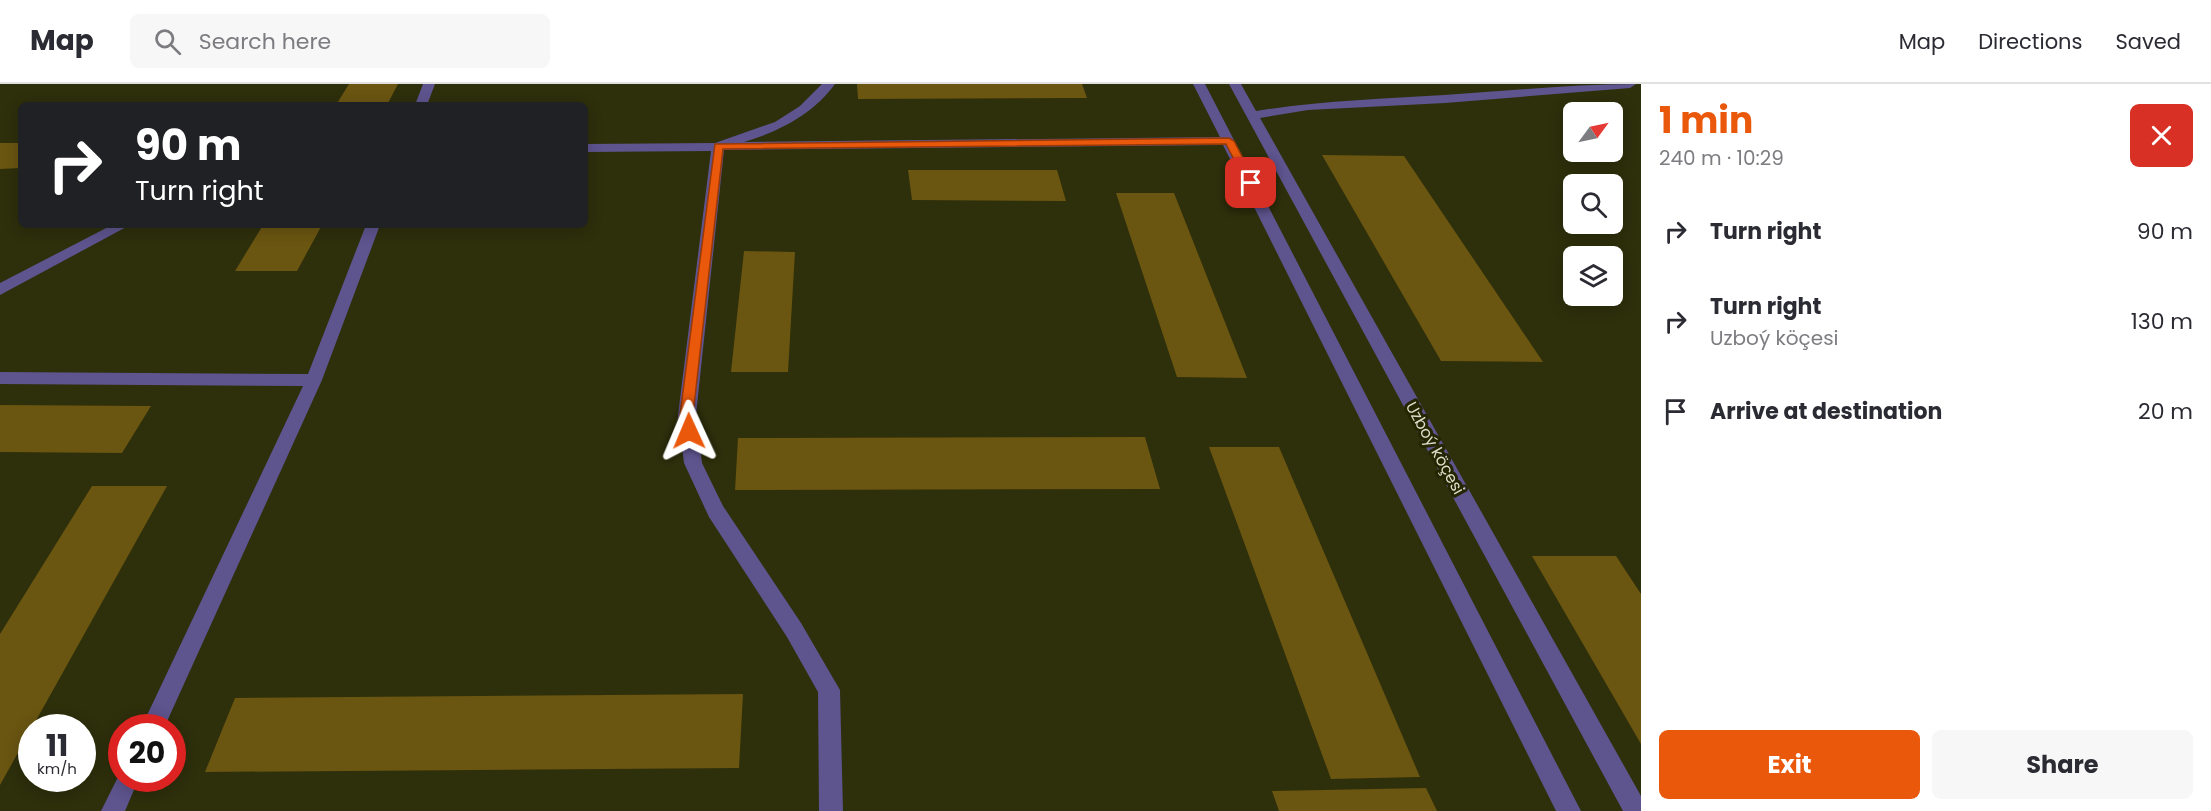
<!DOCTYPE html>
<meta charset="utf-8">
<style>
body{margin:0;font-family:Poppins,sans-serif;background:#f7f7f7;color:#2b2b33;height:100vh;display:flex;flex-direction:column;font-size:22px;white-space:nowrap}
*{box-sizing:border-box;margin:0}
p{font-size:20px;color:#7c7c81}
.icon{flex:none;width:33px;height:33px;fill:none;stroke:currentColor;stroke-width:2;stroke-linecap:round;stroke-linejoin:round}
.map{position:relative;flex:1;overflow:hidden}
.sheet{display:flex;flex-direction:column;background:#fff;width:570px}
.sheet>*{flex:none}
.banner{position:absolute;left:18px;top:18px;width:570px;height:126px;border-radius:9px;box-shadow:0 3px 15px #0003;background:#202124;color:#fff;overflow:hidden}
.needle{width:39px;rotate:57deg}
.tools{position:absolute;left:1563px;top:18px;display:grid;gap:12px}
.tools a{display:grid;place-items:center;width:60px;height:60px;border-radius:9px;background:#fff;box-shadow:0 3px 15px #0003;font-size:30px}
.speed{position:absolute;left:18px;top:630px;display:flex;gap:12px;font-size:30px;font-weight:700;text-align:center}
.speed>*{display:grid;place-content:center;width:78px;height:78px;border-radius:50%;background:#fff;box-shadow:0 3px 15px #0003;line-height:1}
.speed small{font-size:15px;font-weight:400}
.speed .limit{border:9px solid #d22;background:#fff;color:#111}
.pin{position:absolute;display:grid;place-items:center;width:51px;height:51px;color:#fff;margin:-26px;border-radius:12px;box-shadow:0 3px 9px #0006}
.me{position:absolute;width:66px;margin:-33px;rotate:359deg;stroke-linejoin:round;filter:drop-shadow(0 0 4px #0008)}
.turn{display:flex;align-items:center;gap:21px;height:126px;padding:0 18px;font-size:27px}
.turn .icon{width:78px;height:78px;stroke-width:2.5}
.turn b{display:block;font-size:42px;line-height:51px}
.round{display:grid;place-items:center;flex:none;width:63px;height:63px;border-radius:9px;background:#f7f7f7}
.summary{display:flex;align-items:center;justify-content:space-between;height:102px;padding:0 18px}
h1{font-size:36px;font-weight:700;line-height:45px;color:#ea580c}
.cta{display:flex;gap:12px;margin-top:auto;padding:12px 18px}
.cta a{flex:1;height:69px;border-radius:9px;background:#ea580c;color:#fff;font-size:24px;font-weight:700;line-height:69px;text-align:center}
.cta a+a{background:#f7f7f7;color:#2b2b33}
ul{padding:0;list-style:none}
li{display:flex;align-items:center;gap:18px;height:90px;padding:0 18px}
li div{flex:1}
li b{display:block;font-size:22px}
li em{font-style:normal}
header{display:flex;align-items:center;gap:36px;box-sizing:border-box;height:84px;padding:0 30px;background:#fff;border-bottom:2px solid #e1e1e2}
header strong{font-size:28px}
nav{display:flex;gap:33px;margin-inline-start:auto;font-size:21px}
.search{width:420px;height:54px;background:#f7f7f7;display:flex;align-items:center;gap:15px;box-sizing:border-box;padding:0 21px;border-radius:9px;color:#7c7c81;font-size:22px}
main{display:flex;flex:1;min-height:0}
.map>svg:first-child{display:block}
.building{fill:#6a5511}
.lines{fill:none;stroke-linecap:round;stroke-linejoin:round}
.minor{fill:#5e548e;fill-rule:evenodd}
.route{fill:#ea580c;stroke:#983908;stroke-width:1.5}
.labels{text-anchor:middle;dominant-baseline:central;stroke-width:6;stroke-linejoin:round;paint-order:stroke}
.street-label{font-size:16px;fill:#dddeca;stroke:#242501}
</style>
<header>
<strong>Map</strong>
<div class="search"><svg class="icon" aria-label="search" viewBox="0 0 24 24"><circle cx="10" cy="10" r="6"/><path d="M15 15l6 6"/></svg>Search here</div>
<nav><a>Map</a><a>Directions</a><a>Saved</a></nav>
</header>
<main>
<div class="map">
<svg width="1641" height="727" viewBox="0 0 1641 727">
<rect width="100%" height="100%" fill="#2e2f0b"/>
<!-- building -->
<g class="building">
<polygon points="349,0 398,0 387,21 336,21"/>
<polygon points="857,0 1082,0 1087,14 858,15"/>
<polygon points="0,59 21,59 21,84 0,85"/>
<polygon points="1322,71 1404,72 1543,278 1441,277"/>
<polygon points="908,86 1057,86 1066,117 912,116"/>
<polygon points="1116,109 1174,109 1247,294 1177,293"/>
<polygon points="263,141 322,141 297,187 235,187"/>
<polygon points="744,167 795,168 788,288 731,288"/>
<polygon points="0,321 151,322 122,369 0,368"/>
<polygon points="1145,353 1160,405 735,406 738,354"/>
<polygon points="1209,363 1279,363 1420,693 1331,695"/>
<polygon points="92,402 167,402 0,701 0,550"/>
<polygon points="1532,472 1616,472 1641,510 1641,660"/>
<polygon points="743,610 739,684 205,688 235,614"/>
<polygon points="1426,704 1437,727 1279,727 1272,707"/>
</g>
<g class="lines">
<!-- minor -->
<g class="minor">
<polygon points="423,0 435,0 427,21 415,21"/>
<path d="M822,0H835C812,31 780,47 744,58L1220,53L1193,0H1205L1581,727H1556L1223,61L724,66L696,331L702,379L723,422L801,539L840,606L843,727H819L818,608L787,553L709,433L684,379L678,331L711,67L585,68V60L715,59L775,38L800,22Z"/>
<path d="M1229,0H1241L1256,27C1318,17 1381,15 1444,11C1508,7 1572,0 1636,0L1630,4L1445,19L1308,26L1260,34L1641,712V727H1623Z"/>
<polygon points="112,141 130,141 0,211 0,199"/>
<polygon points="366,141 380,141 322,296 164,644 141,644 303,302 0,300 0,288 308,290"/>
<polygon points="122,685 122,694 139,694 125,727 101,727"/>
</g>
</g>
<!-- route -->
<polygon class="route" points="1229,54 1234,57 1256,99 1254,101 1247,101 1226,60 723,65 693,331 696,347 689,352 682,347 680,331 715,60"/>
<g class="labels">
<!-- street labels -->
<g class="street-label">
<text transform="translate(1435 364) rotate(61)">Uzboý köçesi</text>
</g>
</g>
</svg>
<div class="tools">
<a><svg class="needle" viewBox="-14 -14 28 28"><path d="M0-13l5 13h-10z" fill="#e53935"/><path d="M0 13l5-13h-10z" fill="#7c7c81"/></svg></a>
<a><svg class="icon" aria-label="search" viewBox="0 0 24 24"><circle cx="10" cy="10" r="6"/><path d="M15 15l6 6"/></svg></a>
<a><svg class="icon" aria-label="layers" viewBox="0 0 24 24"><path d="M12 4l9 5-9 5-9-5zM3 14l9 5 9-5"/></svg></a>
</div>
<div class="speed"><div>11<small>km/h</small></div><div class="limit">20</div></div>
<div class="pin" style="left:1251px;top:99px;background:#d93025"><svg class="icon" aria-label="arrive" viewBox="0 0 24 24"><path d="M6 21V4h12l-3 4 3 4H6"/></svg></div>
<svg class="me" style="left:689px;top:347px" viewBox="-20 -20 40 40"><path d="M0-17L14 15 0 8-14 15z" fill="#ea580c" stroke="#fff" stroke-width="4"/></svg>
<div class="banner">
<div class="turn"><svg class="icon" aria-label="right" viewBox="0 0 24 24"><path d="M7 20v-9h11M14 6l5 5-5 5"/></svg><div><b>90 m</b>Turn right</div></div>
</div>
</div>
<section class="sheet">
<div class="summary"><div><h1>1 min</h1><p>240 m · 10:29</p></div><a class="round" style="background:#d93025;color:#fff"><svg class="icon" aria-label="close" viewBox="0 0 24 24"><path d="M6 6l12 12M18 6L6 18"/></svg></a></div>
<ul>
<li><svg class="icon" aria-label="right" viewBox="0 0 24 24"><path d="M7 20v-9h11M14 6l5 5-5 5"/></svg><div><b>Turn right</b></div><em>90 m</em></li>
<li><svg class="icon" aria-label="right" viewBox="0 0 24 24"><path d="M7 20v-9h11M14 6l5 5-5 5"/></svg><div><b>Turn right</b><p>Uzboý köçesi</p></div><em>130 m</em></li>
<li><svg class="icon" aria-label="arrive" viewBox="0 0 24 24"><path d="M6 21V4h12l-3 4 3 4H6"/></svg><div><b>Arrive at destination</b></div><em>20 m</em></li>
</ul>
<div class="cta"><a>Exit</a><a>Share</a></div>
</section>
</main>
